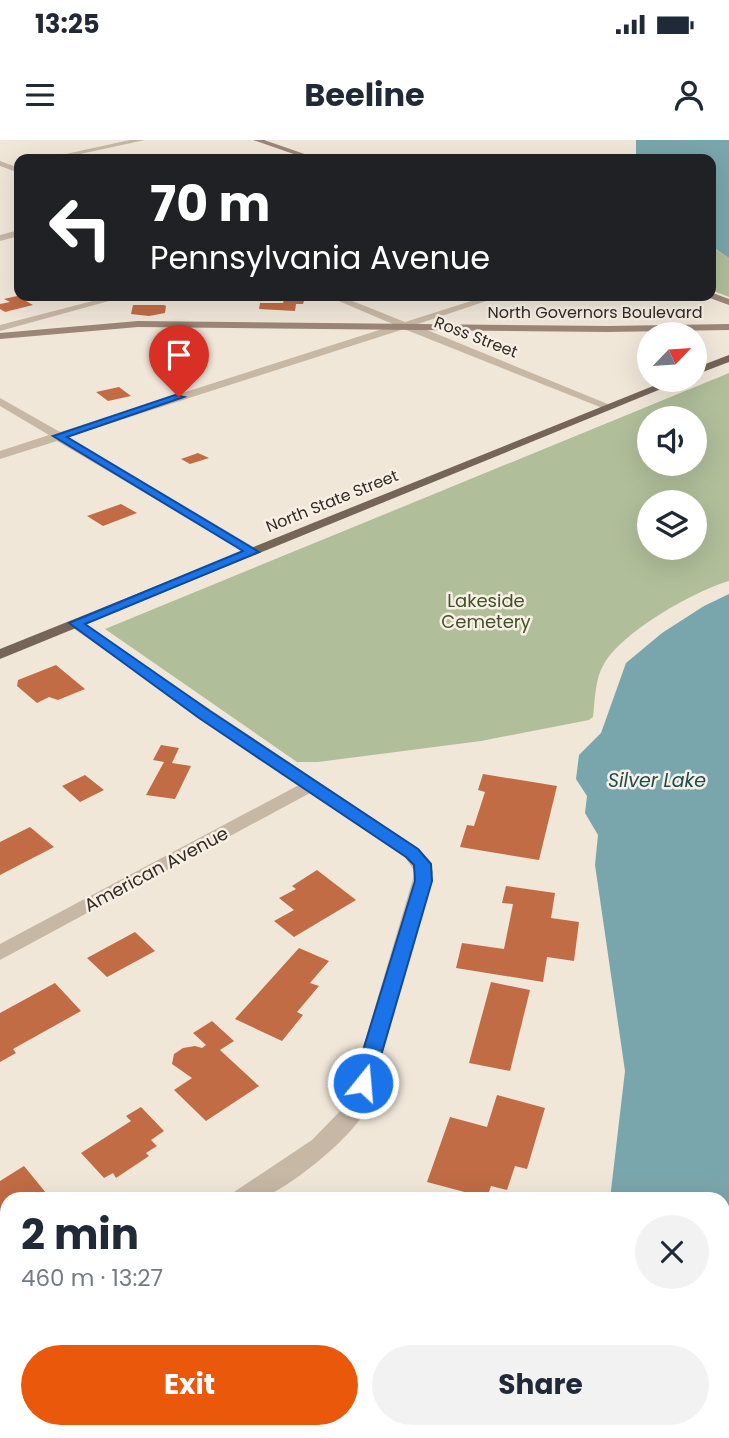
<!DOCTYPE html>
<meta charset="utf-8">
<style>
body{margin:0;font-family:Poppins,sans-serif;background:#f2f2f3;color:#1f2937;height:100vh;display:flex;flex-direction:column;font-size:26px;white-space:nowrap}
*{box-sizing:border-box;margin:0}
p{font-size:23px;color:#747a83}
.icon{flex:none;width:38px;height:38px;fill:none;stroke:currentColor;stroke-width:2;stroke-linecap:round;stroke-linejoin:round}
.map{position:relative;flex:1;overflow:hidden}
.sheet{position:absolute;left:0px;top:1052px;width:730px;height:247px;display:flex;flex-direction:column;background:#fff;border-radius:21px 21px 0 0;box-shadow:0 7px 28px #0002}
.sheet>*{flex:none}
.guide{position:absolute;left:14px;top:14px;width:702px;height:147px;border-radius:14px;box-shadow:0 7px 28px #0002;background:#202124;color:#fff;overflow:hidden}
.needle{width:46px;rotate:65deg}
.buttons{position:absolute;left:637px;top:182px;display:grid;gap:14px}
.buttons a{display:grid;place-items:center;width:70px;height:70px;border-radius:50%;background:#fff;box-shadow:0 7px 28px #0002;font-size:35px}
.pin{position:absolute;display:grid;place-items:center;width:60px;height:60px;color:#fff;margin:-72px -30px;border-radius:50% 50% 50% 0;rotate:-45deg;box-shadow:0 0 7px #0007}
.pin .icon{rotate:45deg}
.me{position:absolute;width:77px;margin:-38px;rotate:17deg;stroke-linejoin:round;filter:drop-shadow(0 0 5px #0008)}
.turn{display:flex;align-items:center;gap:24px;height:147px;padding:0 21px;font-size:32px}
.turn .icon{width:91px;height:91px;stroke-width:2.5}
.turn b{display:block;font-size:49px;line-height:60px}
.round{display:grid;place-items:center;flex:none;width:74px;height:74px;border-radius:37px;background:#f2f2f3}
.overview{display:flex;align-items:center;justify-content:space-between;height:119px;padding:0 21px}
h1{font-size:42px;font-weight:700;line-height:52px}
.primary-button{display:flex;gap:14px;margin-top:auto;padding:14px 21px}
.primary-button a{flex:1;height:80px;border-radius:42px;background:#ea580c;color:#fff;font-size:28px;font-weight:700;line-height:80px;text-align:center}
.primary-button a+a{background:#f2f2f3;color:#1f2937}
.status{display:flex;justify-content:space-between;align-items:center;height:49px;padding:0 35px;background:#fff;direction:ltr}
.status svg{height:19px;fill:currentColor}
header{display:flex;justify-content:space-between;align-items:center;height:91px;padding:0 21px;background:#fff;font-size:32px;font-weight:700}
.map>svg:first-child{display:block}
.green{fill:#b0be9a;fill-rule:evenodd}
.water{fill:#79a6ac}
.building{fill:#c16c45}
.lines{fill:none;stroke-linecap:round;stroke-linejoin:round}
.street{fill:#c7b7a5;fill-rule:evenodd}
.secondary{fill:#9b8677;fill-rule:evenodd}
.primary{fill:#756458;fill-rule:evenodd}
.route{fill:#1a73e8;stroke:#114b97;stroke-width:2}
.labels{text-anchor:middle;dominant-baseline:central;stroke-width:5;stroke-linejoin:round;paint-order:stroke}
.far-street-label{font-size:16px;fill:#342b26;stroke:#f8f0e5}
.park-label{font-size:18px;fill:#40512b;stroke:#f8f0e5}
.street-label{font-size:18px;fill:#342b26;stroke:#f8f0e5}
.water-label{font-size:19px;font-style:italic;fill:#1e4c53;stroke:#f8f0e5}
</style>
<div class="status"><b>13:25</b><svg viewBox="0 0 49 12"><path d="M0 12V9h3v3zM5 12V6h3v6zM10 12V3h3v9zM15 12V0h3v12zM26 1h20v11H26zM47 4h2v5h-2z"/></svg></div>
<header><svg class="icon" aria-label="menu" viewBox="0 0 24 24"><path d="M4 6h16M4 12h16M4 18h16"/></svg>Beeline<svg class="icon" aria-label="person" viewBox="0 0 24 24"><circle cx="12" cy="8" r="4"/><path d="M4 21q1-7 8-7t8 7"/></svg></header>
<div class="map">
<svg width="729" height="1298" viewBox="0 0 729 1298">
<rect width="100%" height="100%" fill="#f0e7d9"/>
<!-- green -->
<g class="green">
<polygon points="710,106 729,118 729,157 711,150"/>
<path d="M729,233V441C694,451 622,492 604,524C595,538 595,560 593,577L589,580L481,601L318,622H297L105,489ZM649,278H695V324H649ZM649,362H695V408H649Z"/>
</g>
<!-- water -->
<g class="water">
<polygon points="636,0 729,0 729,118 711,106 710,19 639,19 636,15"/>
<polygon points="729,454 729,1298 597,1298 598,1292 723,1292 723,1059 610,1059 625,931 595,725 598,695 585,673 587,656 576,639 579,615 601,593 626,523 662,493 704,466"/>
</g>
<!-- building -->
<g class="building">
<polygon points="17,156 33,165 5,172 0,169 0,164 10,162 4,159"/>
<polygon points="284,160 304,161 303,164 296,164 295,171 259,169 260,163 283,163"/>
<polygon points="133,165 164,165 166,166 165,173 149,176 131,174"/>
<polygon points="119,247 131,256 108,261 96,252"/>
<polygon points="198,313 209,318 190,324 181,319"/>
<polygon points="121,364 137,373 103,386 87,376"/>
<polygon points="56,525 85,549 58,560 49,557 37,563 17,546 18,540"/>
<polygon points="161,605 179,608 172,623 191,626 175,659 146,655 164,622 153,620"/>
<polygon points="483,634 557,646 539,720 460,707 467,685 474,686 485,652 478,650"/>
<polygon points="85,635 104,650 80,662 62,646"/>
<polygon points="30,687 54,707 0,735 0,702"/>
<polygon points="317,730 356,760 294,797 274,781 294,770 279,758 296,749 292,746"/>
<polygon points="506,746 555,753 551,778 579,782 574,821 547,817 543,842 456,828 462,803 504,809 513,764 502,763"/>
<polygon points="135,792 155,811 107,837 87,818"/>
<polygon points="299,808 329,821 310,843 319,846 297,872 303,875 282,901 235,879"/>
<polygon points="491,842 530,850 510,931 469,923"/>
<polygon points="55,843 81,871 13,909 16,913 0,922 0,873"/>
<polygon points="212,881 234,901 220,910 259,946 206,981 174,950 192,938 172,924 174,914 183,908 195,906 202,908 206,905 193,893"/>
<polygon points="497,955 545,968 527,1029 515,1026 507,1050 491,1046 487,1058 427,1042 450,977 487,987"/>
<polygon points="141,967 164,991 151,1000 157,1006 146,1013 149,1016 116,1038 113,1033 104,1038 81,1013 131,981 126,976"/>
<polygon points="24,1026 51,1059 7,1059 7,1105 0,1110 0,1041"/>
<polygon points="137,1292 224,1292 221,1294 225,1298 142,1298"/>
</g>
<g class="lines">
<!-- street -->
<g class="street">
<polygon points="130,0 145,0 57,19 43,19"/>
<polygon points="0,21 19,28 19,33 0,26"/>
<polygon points="19,90 19,96 0,101 0,95"/>
<polygon points="112,156 127,156 0,191 0,185"/>
<polygon points="327,156 340,156 405,182 487,156 501,156 415,185 615,267 605,269 404,189 68,297 257,409 259,412 252,416 57,301 0,319 0,311 49,295 0,266 0,258 60,292 395,185"/>
<path d="M75,479L419,709L429,720L433,732L367,968C352,998 294,1044 263,1058C254,1061 240,1059 230,1059L234,1052L312,1000L346,965L415,732L405,717L310,653L0,820V804L299,645L70,486L68,483Z"/>
<polygon points="7,1211 7,1238 0,1240 0,1213"/>
</g>
<!-- secondary -->
<g class="secondary">
<polygon points="253,0 264,0 319,19 308,19"/>
<polygon points="710,152 729,159 729,165 707,157 710,156"/>
<polygon points="138,181 608,186 729,184 729,190 608,192 138,187 0,199 0,193"/>
</g>
<!-- primary -->
<g class="primary">
<polygon points="729,215 729,222 695,235 695,228"/>
<polygon points="668,240 683,240 0,519 0,509"/>
</g>
</g>
<!-- route -->
<polygon class="route" points="175,255 184,257 67,297 259,412 85,484 210,571 418,709 431,724 432,741 373,943 370,948 363,950 356,948 353,943 415,741 414,725 406,717 199,578 69,483 243,411 53,296"/>
<g class="labels">
<!-- far-street labels -->
<g class="far-street-label">
<text x="595" y="172">North Governors Boulevard</text>
<text transform="translate(476 197) rotate(21)">Ross Street</text>
<text transform="translate(332 361) rotate(-22)">North State Street</text>
</g>
<!-- park labels -->
<g class="park-label">
<text x="486" y="460">Lakeside<tspan x="486" dy="21">Cemetery</tspan></text>
</g>
<!-- street labels -->
<g class="street-label">
<text transform="translate(156 729) rotate(-28)">American Avenue</text>
</g>
<!-- water labels -->
<g class="water-label">
<text x="657" y="640">Silver Lake</text>
</g>
</g>
</svg>
<div class="buttons">
<a><svg class="needle" viewBox="-14 -14 28 28"><path d="M0-13l5 13h-10z" fill="#e53935"/><path d="M0 13l5-13h-10z" fill="#747a83"/></svg></a>
<a><svg class="icon" aria-label="sound" viewBox="0 0 24 24"><path d="M4 9h4l5-4v14l-5-4H4zM17 9q2 3 0 6"/></svg></a>
<a><svg class="icon" aria-label="layers" viewBox="0 0 24 24"><path d="M12 4l9 5-9 5-9-5zM3 14l9 5 9-5"/></svg></a>
</div>
<div class="pin" style="left:179px;top:257px;background:#d93025"><svg class="icon" aria-label="arrive" viewBox="0 0 24 24"><path d="M6 21V4h12l-3 4 3 4H6"/></svg></div>
<svg class="me" style="left:363px;top:943px" viewBox="-20 -20 40 40"><circle r="17" fill="#1a73e8" stroke="#fff" stroke-width="3"/><path d="M0-11L8 9 0 5-8 9z" fill="#fff"/></svg>
<div class="guide">
<div class="turn"><svg class="icon" aria-label="left" viewBox="0 0 24 24"><path d="M17 20v-9H6M10 6l-5 5 5 5"/></svg><div><b>70 m</b>Pennsylvania Avenue</div></div>
</div>
<section class="sheet">
<div class="overview"><div><h1>2 min</h1><p>460 m · 13:27</p></div><a class="round"><svg class="icon" aria-label="close" viewBox="0 0 24 24"><path d="M6 6l12 12M18 6L6 18"/></svg></a></div>
<div class="primary-button"><a>Exit</a><a>Share</a></div>
</section>
</div>
